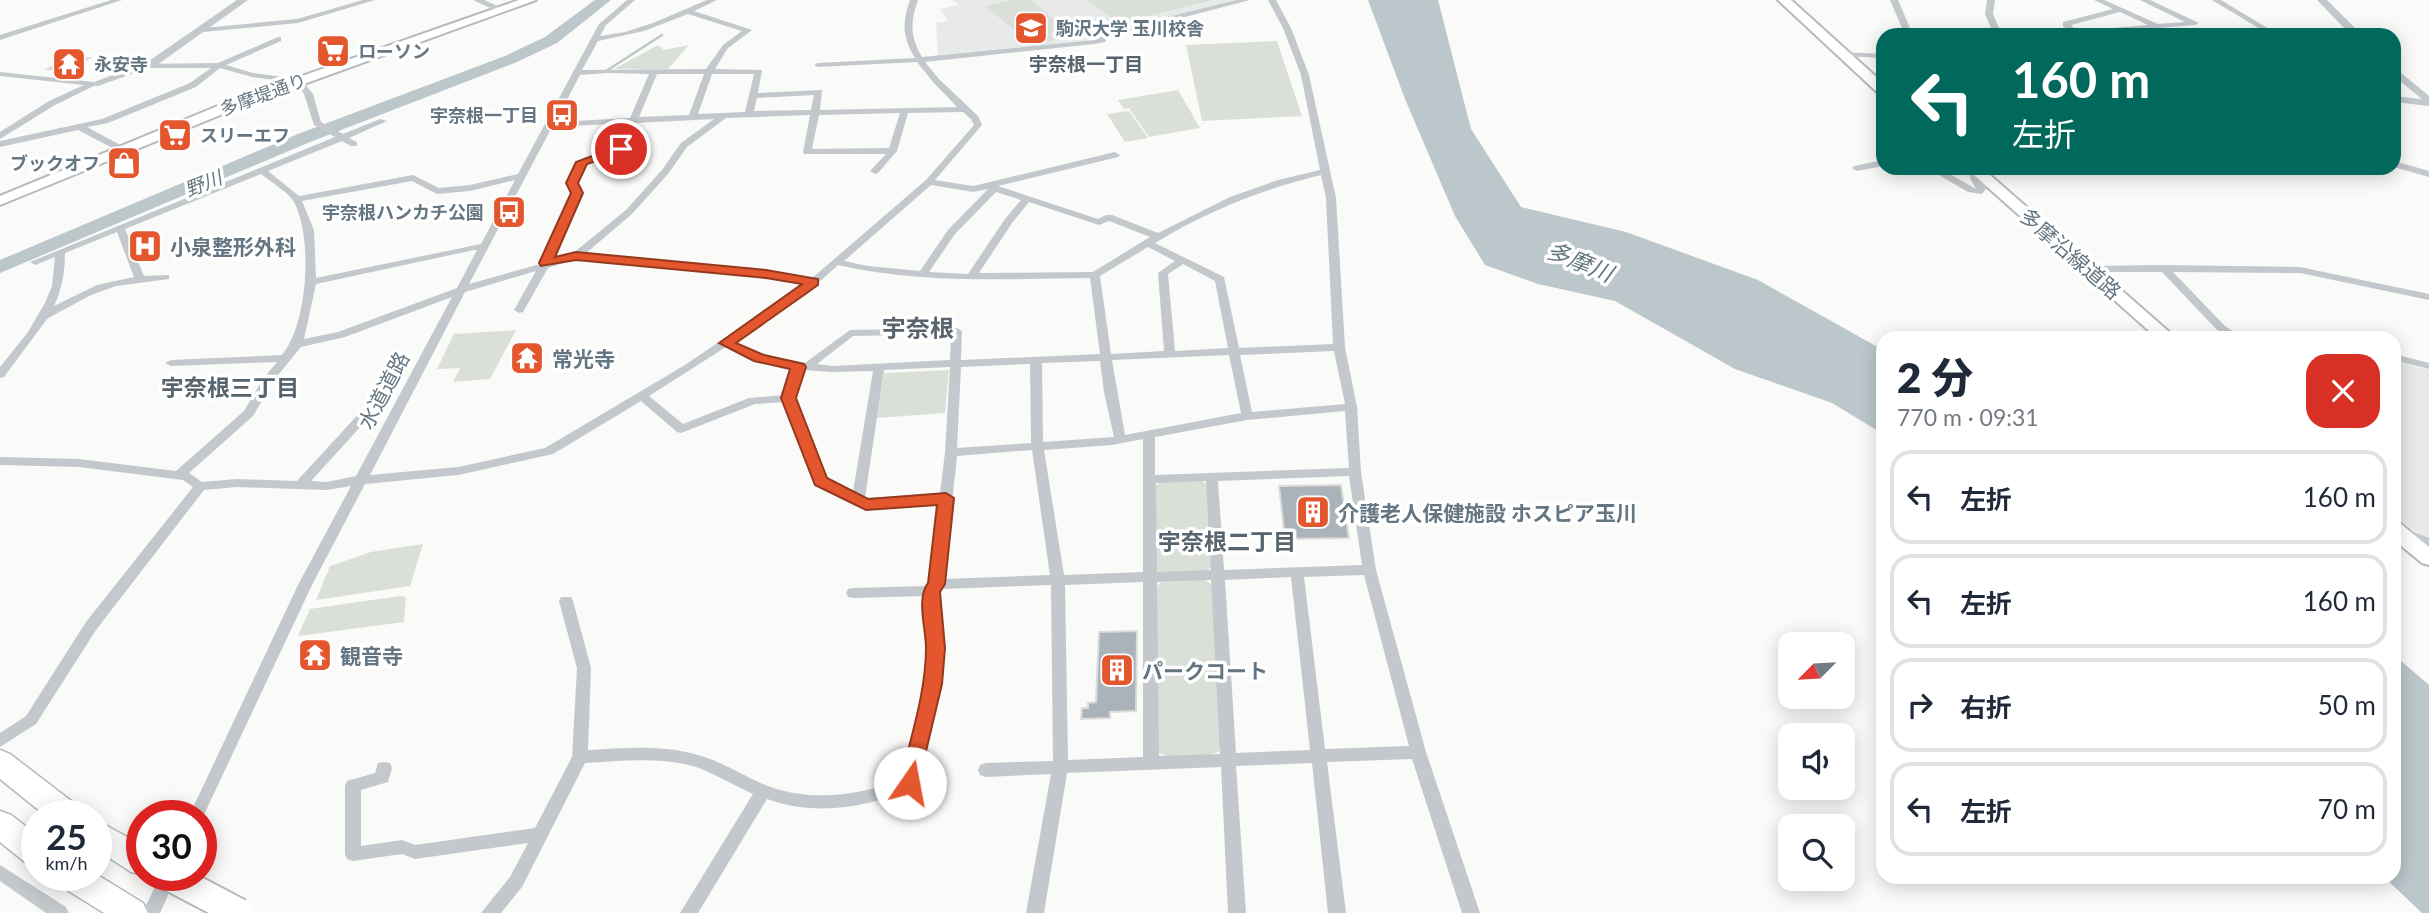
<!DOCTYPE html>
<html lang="ja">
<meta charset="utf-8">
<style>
body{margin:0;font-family:Lato,"Noto Sans JP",sans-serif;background:#f6f6f7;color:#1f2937;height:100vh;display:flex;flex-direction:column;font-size:26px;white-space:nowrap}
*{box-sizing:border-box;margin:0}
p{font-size:23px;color:#747a83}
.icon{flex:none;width:38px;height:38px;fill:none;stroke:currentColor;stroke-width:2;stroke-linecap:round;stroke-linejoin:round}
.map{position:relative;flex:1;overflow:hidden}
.side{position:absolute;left:1876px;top:331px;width:525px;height:553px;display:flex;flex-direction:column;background:#fff;border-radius:21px;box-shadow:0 4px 18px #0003}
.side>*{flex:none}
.top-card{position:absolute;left:1876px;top:28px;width:525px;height:147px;border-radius:21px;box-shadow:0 4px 18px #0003;background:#00695c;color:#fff;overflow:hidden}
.needle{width:46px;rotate:246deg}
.controls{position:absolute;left:1778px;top:632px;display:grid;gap:14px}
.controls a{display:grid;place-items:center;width:77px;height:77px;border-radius:14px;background:#fff;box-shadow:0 4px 18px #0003;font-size:35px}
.speed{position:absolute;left:21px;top:800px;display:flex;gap:14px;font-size:35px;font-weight:700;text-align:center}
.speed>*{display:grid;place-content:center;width:91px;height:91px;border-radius:50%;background:#fff;box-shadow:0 4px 18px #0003;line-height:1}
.speed small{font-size:18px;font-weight:400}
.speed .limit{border:10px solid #d22;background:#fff;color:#111}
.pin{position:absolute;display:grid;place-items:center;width:60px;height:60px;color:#fff;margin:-30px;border:4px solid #fff;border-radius:50%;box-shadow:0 2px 7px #0007}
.me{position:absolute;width:77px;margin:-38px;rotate:12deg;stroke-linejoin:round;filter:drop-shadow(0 0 5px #0008)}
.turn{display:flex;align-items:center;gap:24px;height:147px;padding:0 21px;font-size:32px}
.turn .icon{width:91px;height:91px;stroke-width:2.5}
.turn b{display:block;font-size:49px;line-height:60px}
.round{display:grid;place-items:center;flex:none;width:74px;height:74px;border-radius:21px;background:#f6f6f7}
.summary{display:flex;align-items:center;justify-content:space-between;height:119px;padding:0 21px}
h1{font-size:42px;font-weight:800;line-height:52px}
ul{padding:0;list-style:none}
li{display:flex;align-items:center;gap:21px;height:94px;margin:0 14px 10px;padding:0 7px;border:4px solid #e0e1e3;border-radius:21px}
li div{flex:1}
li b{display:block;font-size:26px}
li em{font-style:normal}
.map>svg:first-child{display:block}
.built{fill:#e8e9e9}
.green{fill:#dadfd7}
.water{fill:#bbc7cb}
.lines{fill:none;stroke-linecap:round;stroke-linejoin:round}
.stream{stroke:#bbc7cb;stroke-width:2.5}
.river{fill:#bbc7cb;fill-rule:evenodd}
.building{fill:#aab3b9;stroke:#dcdcda;stroke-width:2}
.primary-casing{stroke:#b5babe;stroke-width:4}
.motorway-casing{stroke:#b4b9bd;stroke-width:3}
.minor{fill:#c3c8cc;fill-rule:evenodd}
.tertiary{fill:#c3c8cc;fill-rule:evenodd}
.primary{fill:#fff;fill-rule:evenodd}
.motorway{fill:#fff;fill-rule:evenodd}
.motorway-bridge-casing{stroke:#b4b9bd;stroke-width:32;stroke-linecap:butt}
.motorway-bridge{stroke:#fff;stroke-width:28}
.route{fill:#e4572e;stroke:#94391e;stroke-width:2}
.labels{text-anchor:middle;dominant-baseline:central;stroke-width:7;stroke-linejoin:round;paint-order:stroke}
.far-poi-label{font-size:18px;font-weight:bold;fill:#657683;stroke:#fff;text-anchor:start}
.far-street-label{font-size:18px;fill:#657683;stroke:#fff}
.far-neighbourhood-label{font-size:19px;font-weight:bold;fill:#57646e;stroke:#fff}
.far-water-label{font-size:19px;font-style:italic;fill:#60757c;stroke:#fff}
.poi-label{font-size:21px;font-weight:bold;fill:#657683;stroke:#fff;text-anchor:start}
.street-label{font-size:21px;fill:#657683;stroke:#fff}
.water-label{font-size:23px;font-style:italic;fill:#60757c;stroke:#fff}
.neighbourhood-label{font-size:23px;font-weight:bold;fill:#57646e;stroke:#fff}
.quarter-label{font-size:24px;font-weight:bold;fill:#57646e;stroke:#fff}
</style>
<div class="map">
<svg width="2429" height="913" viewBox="0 0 2429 913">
<rect width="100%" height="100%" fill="#fafaf8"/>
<!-- built -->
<g class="built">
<polygon points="952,0 1238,0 1101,34 1097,38 1084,41 938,55 936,23 948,21 940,9 959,5"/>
<polygon points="2394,360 2429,370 2429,540 2394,517"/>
</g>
<!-- green -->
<g class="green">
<polygon points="1012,0 1030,0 1075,35 1033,45 985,6"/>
<polygon points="1087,0 1213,0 1119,23"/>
<polygon points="1277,41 1302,116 1202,121 1186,45"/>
<polygon points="658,45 664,50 689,45 668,69 614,69"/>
<polygon points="1178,90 1200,128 1149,137 1129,108 1124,109 1118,100"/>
<polygon points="1129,111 1148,138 1125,142 1107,114"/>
<polygon points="516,330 490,379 453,382 460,368 437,369 454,334"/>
<polygon points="949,370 945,413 877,418 884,373"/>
<polygon points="1202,481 1207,485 1212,567 1205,572 1161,574 1155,569 1155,486 1161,482"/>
<polygon points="423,544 410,586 316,600 330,566 371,552"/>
<path d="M1205,580L1213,585L1221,750C1207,760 1171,761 1157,752L1155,587L1162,582Z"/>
<polygon points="400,596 406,597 404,622 298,636 310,609"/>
</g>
<!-- water -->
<g class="water">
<polygon points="1368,0 1438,0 1471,129 1521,207 1626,232 1758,280 1883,350 1883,434 1832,403 1735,369 1615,301 1538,284 1485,265 1455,216 1405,99"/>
<polygon points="2394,655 2429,685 2429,913 2422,913 2384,877 2394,877"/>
</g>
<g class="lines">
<!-- stream -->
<polyline class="stream" points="606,71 662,35"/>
<!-- river -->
<polygon class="river" points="595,0 611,0 557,43 517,62 310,142 0,273 0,260 298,134 505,56 545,37"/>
</g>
<!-- building -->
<g class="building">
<polygon points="67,58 89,58 71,70 48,69"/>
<polygon points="1341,485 1349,538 1285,539 1279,486"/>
<polygon points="1137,631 1136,711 1110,712 1110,718 1081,719 1082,708 1088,708 1088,703 1096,702 1099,632"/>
</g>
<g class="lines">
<!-- primary casing -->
<g class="primary-casing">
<g id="primary">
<polygon points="519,0 536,0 235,109 0,205 0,196 225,103"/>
<polygon points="1778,0 1791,0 1883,83 1883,94 1878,93"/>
<polygon points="1966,168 1982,168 2176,338 2157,338"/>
<polygon points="2394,522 2401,524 2429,547 2429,565 2422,563 2394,540"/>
</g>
</g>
<!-- motorway casing -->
<g class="motorway-casing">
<g id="motorway">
<polygon points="0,750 10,754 79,807 83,816 46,816 0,779"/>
<polygon points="0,811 11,815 37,835 37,866 26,863 0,842"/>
<polygon points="96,820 142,845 144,875 131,872 96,849"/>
<polygon points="96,874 143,903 148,913 104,913 59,885 54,875"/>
</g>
</g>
<!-- minor -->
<g class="minor">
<polygon points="111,0 122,0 0,40 0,35"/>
<polygon points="363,0 375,0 298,23 203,32 199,30 203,28 297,19"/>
<polygon points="473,0 484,0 506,10 499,12"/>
<path d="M627,0H635L606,25L600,36L625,32L653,23L707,0H717L694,11L752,30L728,48L715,69L762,70L758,93L822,90L820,110L957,107L933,82L917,62L818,67L814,65L818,63L915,58C902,37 902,22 910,0H918C910,22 910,37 922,57L1094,40L1099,38L1102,33L1237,0H1250L1108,37L1105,42L1094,44L925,62L939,79L978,116L982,125L935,180L973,186L1115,152L1120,155L1118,157L998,186L1098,219L1106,215H1112L1158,233L1230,197L1278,180L1320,170L1301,75L1283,28L1268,0H1276L1291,28L1309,75L1336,198L1345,347L1357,407L1361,472L1376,570L1426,752L1480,913H1462L1412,759L1327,762L1346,913H1328L1312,763L1236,766L1246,913H1228L1221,767L1067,773L1044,913H1026L1051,774L986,777L980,775L978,770L980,765L986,763L1053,761L1051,585L941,589L938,592L942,648L939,684L916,788C866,807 818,817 767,799L698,913H680L753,794C735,786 717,775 699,768C663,756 621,761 585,763L522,887L501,913H481L510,877L528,843L415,859L402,854L353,861L347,859L345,854V786L347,781L375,773L378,763L384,762L390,763L392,768L388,782L361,790V846L402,840L415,845L535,828L572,757L577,668L559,601L561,597H571L573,601L591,668L588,750C623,748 660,745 694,754C719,760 740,774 763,784C808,803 858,796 903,779L925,684L928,648L924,596L853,598L848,597L846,593L848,589L853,588L927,586L930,583L939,503L866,508L853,505L852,502L816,484L785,402L755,404L681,433L677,432L641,401L553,454L458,475L365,484L312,585L201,821V816H189L298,585L351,486L327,490L237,487L204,490L96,630L36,724L0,747V733L26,716L86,622L193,487L183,480L79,467L0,465V457L79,459L176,471L244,411L263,379L277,362L171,366L165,363L171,360L282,355C308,324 313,238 294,202C287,191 271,182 261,174L125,229L144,276L169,275V279L116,286L91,295L63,310L47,319L4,377L0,378V367L28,332L45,303L52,286L55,257L35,265L30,262L335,137L314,125L304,94L296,83L252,77L220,68L196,87L108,123L87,127L124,147V151H118L78,130L0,147V141L102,119L190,83L211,68H141L137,66L138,64L218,63L278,37H281V41L226,65L253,73L301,79L313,94L321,122L343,134L380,119L387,121L349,138L357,142V146H351L342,141L268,171L299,196L413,175L439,188L470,185L518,174L599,24ZM688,14L742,31L723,45L706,69L582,70L598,41L644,31ZM608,73L649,74L630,118L555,122L580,75ZM657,74H704L689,115L639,117ZM712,74H754L745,112L698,114ZM814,95L811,110L754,111L757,98ZM963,112L971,119L974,125L926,180L811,279L766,271L585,254L632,214L668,174L687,147L726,118L810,115L803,152L804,154H886L870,171L875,174L878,173L897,151L908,113ZM900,113L889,148L812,149L819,115ZM714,119L681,143L662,170L626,210L572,254L551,260L582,193L577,183L586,164L624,151L636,123ZM628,123L617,147L577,162L567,183L572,193L540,264L469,284L552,127ZM1321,175L1326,198L1333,344L1239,348L1224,277L1155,243C1207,211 1263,189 1321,175ZM515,180L481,244L316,278L314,230L302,201L412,181L437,194L470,191ZM931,185L973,192L988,189L948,230L920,271L868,266L844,261ZM996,192L1021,200L1005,219L968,274L929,272L955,234ZM1029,202L1099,225L1109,221L1150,237L1093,272L979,273L1012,223ZM117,232L134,277L97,285L54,306C62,289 65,272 65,253ZM1148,247L1175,261L1158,273L1164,351L1111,354L1100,276ZM474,250H477L457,288L338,332L304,339L316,284ZM576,259L766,277L804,284L685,365L545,448L458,467L370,475L465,292L536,271L514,310L519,313L523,312L548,268ZM1183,264L1215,281L1228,348L1175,351L1168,274ZM838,265C921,284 1006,279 1090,278L1100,354L961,360L962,331L957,328L850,330L805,363L769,356L733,342L817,284ZM452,297L356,476L327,482L311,481L383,402L385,399L383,396H375L297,481L237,479L202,482L189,473L253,416L274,380L301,347L345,337ZM951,334L950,360L832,366L817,364L853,336ZM726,347L761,360L793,368L784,395L749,398L683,424L649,396ZM1334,351L1345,404L1252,412L1240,355ZM1229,355L1241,413L1125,435L1112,360ZM1100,361L1104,392L1114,437L1043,442L1042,363ZM1030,364L1031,443L957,448L961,367ZM950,367L945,452L940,494L865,498L884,370ZM804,370L832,372L873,371L853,492L825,478L795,398ZM1345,411L1349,468L1155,475V437L1247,420ZM1143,439V572L1064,575L1044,450L1112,445ZM1032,450L1050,575L944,579L957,456ZM1349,476L1362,565L1224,570L1218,481ZM1206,481L1211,570L1157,572L1156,483ZM1364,575L1409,746L1325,749L1304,577ZM1291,577L1310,750L1236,753L1225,580ZM1211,580L1220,754L1159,756L1157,582ZM1143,582V757L1068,760L1065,585Z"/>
<polygon points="1890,0 1898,0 1913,35 1905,35"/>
<polygon points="1987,0 1995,0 1993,14 2002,35 1994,35 1985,14"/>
<path d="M2094,0H2104L2158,24L2185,22L2140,0H2150L2199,23L2195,25L2072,35L2063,26V22L2113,9ZM2120,12L2148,25L2077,31L2071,25Z"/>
<polygon points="2212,0 2221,0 2279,35 2270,35"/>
<polygon points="1841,52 1883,54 1883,58 1844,56 1841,56"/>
<polygon points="0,72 94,82 98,84 55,105 0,139 0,132 49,101 84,85 0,76"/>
<polygon points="2394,96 2429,100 2429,106 2394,102"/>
<polygon points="1883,160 1883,166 1857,171 1852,168 1854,166"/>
<polygon points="2394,161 2429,171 2429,177 2394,167"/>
<polygon points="1927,168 1939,168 1976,189 1970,178 1971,168 1981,168 1980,178 1987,187 1982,194 1968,192"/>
<polygon points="2163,265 2300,267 2429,294 2429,300 2300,273 2173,272 2225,326 2243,338 2230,338 2217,330 2162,272 2088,272 2083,269 2088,266"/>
<polygon points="2394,354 2429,363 2429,369 2394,360"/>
<polygon points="2401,527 2429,538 2429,548 2396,535 2394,532 2396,529"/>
<polygon points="0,865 66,907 69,913 46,913 0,881"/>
<polygon points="161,875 177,875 160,913 142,913"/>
</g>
<!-- tertiary -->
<g class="tertiary">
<polygon points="237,0 248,0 157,65 98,86 89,84 149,61"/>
<polygon points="2317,0 2327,0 2362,35 2351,35"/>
<polygon points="2394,67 2429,96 2429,105 2394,76"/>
</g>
<!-- primary -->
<use href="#primary" class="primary"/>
<!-- motorway -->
<use href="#motorway" class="motorway"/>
<!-- motorway-bridge casing -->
<g class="motorway-bridge-casing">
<polyline id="motorway-bridge" points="167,875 239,913"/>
</g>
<!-- motorway-bridge -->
<use href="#motorway-bridge" class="motorway-bridge"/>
</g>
<!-- route -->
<path class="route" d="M621,145L627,149L625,151L587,164L578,183L583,193L555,257L576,252L766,270L818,279V285L736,343L764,355L804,364L806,367L796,398L827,478L868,499L946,493L954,498L945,584L940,592L945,648L942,684L917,789L910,792L903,789L900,783C910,739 926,693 926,648C926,628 916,599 928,583L937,505L866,510L815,485L781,398L790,369L754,361L719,343L802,284L766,278L576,260L541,266L539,263L571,193L566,183L576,162Z"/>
<!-- icons -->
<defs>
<g id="university-square" transform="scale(1.75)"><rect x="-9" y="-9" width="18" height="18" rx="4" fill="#e4572e" stroke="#fff"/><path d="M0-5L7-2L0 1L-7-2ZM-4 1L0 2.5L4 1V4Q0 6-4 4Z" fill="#fff"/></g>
<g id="supermarket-square" transform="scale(1.75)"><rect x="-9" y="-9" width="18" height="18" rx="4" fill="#e4572e" stroke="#fff"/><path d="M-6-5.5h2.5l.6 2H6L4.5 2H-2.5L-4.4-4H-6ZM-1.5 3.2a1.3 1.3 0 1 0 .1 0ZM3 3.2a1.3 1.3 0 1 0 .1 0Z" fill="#fff"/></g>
<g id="temple-square" transform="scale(1.75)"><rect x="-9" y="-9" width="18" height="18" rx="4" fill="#e4572e" stroke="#fff"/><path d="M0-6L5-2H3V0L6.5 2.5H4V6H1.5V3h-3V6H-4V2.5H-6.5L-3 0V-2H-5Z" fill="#fff"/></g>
<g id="bus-square" transform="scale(1.75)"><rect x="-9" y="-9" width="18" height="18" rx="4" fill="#e4572e" stroke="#fff"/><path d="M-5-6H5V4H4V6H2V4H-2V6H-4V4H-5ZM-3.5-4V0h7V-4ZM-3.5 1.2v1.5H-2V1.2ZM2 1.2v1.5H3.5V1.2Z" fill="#fff"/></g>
<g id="shop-square" transform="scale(1.75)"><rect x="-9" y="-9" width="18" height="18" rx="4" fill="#e4572e" stroke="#fff"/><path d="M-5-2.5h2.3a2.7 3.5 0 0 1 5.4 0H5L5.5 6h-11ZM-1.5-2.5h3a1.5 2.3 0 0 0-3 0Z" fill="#fff"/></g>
<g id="hospital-square" transform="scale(1.75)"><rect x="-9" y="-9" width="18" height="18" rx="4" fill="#e4572e" stroke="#fff"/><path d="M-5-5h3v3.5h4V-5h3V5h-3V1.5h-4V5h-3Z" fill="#fff"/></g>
<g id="building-square" transform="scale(1.75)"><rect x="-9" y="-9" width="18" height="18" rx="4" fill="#e4572e" stroke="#fff"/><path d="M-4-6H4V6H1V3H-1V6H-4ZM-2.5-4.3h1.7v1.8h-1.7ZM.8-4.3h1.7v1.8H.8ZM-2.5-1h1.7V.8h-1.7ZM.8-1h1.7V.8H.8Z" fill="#fff"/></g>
</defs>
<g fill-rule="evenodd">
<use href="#university-square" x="1031" y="28"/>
<use href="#supermarket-square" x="333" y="51"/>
<use href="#temple-square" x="69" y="64"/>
<use href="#bus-square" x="562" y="115"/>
<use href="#supermarket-square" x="175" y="135"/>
<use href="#shop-square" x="124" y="163"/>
<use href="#bus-square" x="509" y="212"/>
<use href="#hospital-square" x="145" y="246"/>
<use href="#temple-square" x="527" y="358"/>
<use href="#building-square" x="1313" y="512"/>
<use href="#temple-square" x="315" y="655"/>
<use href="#building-square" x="1117" y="670"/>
</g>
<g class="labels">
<!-- far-poi labels -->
<g class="far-poi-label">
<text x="1056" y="28">駒沢大学 玉川校舎</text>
<text x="358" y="51">ローソン</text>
<text x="94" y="64">永安寺</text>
<text x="538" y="115" text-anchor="end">宇奈根一丁目</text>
<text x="200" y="135">スリーエフ</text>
<text x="100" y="163" text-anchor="end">ブックオフ</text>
<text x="484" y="212" text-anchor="end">宇奈根ハンカチ公園</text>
</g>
<!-- far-street labels -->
<g class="far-street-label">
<text transform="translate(263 94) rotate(-20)">多摩堤通り</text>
</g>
<!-- far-neighbourhood labels -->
<g class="far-neighbourhood-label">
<text x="1086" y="63">宇奈根一丁目</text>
</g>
<!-- far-water labels -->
<g class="far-water-label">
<text transform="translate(203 183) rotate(-22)">野川</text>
</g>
<!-- poi labels -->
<g class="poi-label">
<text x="170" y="246">小泉整形外科</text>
<text x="552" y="358">常光寺</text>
<text x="1338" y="512">介護老人保健施設 ホスピア玉川</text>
<text x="340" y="655">観音寺</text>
<text x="1142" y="670">パークコート</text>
</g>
<!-- street labels -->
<g class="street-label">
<text transform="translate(2071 253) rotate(41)">多摩沿線道路</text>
<text transform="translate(383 390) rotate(-62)">水道道路</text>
</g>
<!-- water labels -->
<g class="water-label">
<text transform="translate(1580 261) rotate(22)">多摩川</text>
</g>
<!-- neighbourhood labels -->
<g class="neighbourhood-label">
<text x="230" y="387">宇奈根三丁目</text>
<text x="1227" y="541">宇奈根二丁目</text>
</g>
<!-- quarter labels -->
<g class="quarter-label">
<text x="918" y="327">宇奈根</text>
</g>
</g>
</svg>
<div class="controls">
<a><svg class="needle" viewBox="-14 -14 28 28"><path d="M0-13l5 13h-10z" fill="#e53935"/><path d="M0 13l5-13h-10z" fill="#747a83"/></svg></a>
<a><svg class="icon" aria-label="sound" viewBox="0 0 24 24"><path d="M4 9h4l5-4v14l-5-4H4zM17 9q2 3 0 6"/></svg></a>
<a><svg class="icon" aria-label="search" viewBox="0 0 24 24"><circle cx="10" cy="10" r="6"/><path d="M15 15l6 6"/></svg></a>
</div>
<div class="speed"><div>25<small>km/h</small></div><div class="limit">30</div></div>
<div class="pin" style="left:621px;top:149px;background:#d93025"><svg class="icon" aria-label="arrive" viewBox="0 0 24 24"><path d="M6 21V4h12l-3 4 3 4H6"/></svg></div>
<svg class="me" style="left:910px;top:783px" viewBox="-20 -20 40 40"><circle r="19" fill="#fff"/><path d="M0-13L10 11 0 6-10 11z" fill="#e4572e"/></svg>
<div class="top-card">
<div class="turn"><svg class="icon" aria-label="left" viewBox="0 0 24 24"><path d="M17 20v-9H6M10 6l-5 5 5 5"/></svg><div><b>160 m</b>左折</div></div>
</div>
<section class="side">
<div class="summary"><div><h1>2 分</h1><p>770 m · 09:31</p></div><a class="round" style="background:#d93025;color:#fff"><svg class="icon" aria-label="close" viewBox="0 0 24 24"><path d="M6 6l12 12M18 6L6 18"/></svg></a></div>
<ul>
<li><svg class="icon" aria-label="left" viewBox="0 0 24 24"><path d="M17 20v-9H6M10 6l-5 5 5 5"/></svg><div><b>左折</b></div><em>160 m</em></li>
<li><svg class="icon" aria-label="left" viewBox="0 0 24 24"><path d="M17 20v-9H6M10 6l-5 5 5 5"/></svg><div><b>左折</b></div><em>160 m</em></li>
<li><svg class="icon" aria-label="right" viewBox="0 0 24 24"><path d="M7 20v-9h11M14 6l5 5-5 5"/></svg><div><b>右折</b></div><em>50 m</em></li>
<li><svg class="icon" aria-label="left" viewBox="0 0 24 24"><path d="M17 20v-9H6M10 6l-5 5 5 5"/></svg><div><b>左折</b></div><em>70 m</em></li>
</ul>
</section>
</div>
